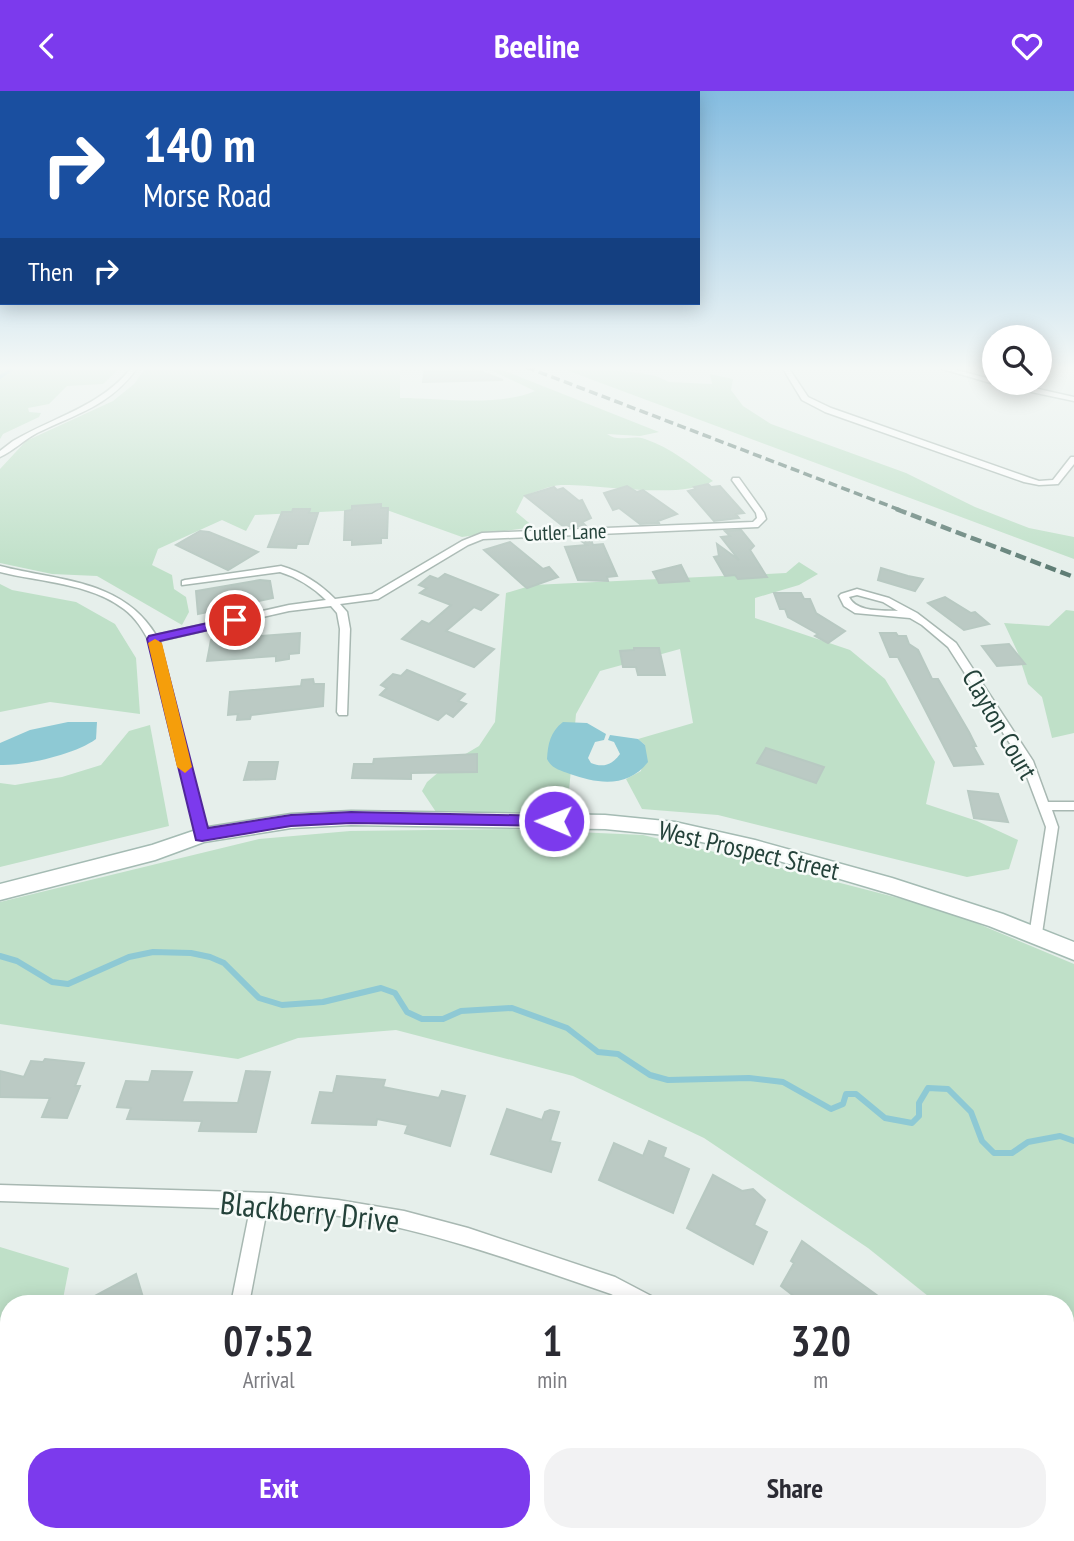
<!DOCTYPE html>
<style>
body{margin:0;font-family:"PT Sans Narrow",sans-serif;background:#f2f2f3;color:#2b2b33;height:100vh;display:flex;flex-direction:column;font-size:26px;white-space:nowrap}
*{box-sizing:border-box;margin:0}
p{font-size:23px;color:#7c7c81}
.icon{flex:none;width:38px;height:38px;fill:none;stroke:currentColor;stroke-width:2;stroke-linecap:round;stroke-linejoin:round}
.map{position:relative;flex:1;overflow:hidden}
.sheet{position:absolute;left:0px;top:1204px;width:1074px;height:247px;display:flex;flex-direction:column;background:#fff;border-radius:28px 28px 0 0;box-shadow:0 4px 18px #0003}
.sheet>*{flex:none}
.top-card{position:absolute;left:0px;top:0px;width:700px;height:214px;box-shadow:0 4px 18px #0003;background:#1a4fa0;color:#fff;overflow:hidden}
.fabs{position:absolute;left:982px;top:234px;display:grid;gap:14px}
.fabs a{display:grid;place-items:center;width:70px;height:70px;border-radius:50%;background:#fff;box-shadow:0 4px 18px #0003;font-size:35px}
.pin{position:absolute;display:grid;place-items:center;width:60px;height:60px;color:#fff;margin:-30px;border:4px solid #fff;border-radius:50%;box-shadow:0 2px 7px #0007}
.me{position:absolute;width:77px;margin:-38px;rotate:271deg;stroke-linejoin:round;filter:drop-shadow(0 0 5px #0008)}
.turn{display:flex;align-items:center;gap:24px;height:147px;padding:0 28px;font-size:32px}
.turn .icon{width:91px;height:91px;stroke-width:2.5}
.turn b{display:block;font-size:49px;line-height:60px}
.then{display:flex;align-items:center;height:66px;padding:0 28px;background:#0003;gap:14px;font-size:26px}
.eta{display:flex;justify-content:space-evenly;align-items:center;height:119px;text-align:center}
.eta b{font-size:42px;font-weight:700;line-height:49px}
.button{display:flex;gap:14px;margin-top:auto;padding:14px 28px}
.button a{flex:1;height:80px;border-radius:28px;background:#7c3aed;color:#fff;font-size:28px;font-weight:700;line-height:80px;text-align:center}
.button a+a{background:#f2f2f3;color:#2b2b33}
header{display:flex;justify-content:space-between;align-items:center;height:91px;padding:0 28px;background:#7c3aed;color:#fff;font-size:32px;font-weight:700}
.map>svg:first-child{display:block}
.green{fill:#bfe0c8}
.water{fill:#8ec9d4}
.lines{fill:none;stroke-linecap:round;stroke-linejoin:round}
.stream-far1{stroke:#8ec9d4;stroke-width:3.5}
.stream{stroke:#8ec9d4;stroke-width:6}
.building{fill:#bbcac4;stroke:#b8c9c2;stroke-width:2}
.street-casing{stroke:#a8b8b2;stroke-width:3}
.secondary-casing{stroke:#a4bbb3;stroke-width:3}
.street{fill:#fff;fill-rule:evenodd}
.secondary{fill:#fff;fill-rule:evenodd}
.rail-far1{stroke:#5f7d75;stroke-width:3.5;stroke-dasharray:9 4.5;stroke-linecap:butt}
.rail{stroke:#5f7d75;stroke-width:4.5;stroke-dasharray:11 5;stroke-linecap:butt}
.route{fill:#7c3aed;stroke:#51269a;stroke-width:2}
.slow{fill:#f59e0b}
.labels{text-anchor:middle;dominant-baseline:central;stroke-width:5;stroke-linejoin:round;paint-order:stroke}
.far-street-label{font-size:21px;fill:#24423a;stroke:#f7fbf9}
.street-label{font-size:26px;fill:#24423a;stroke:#f7fbf9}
.near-street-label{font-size:32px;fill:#24423a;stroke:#f7fbf9}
</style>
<header><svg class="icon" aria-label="back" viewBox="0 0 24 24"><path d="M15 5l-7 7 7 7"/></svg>Beeline<svg class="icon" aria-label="heart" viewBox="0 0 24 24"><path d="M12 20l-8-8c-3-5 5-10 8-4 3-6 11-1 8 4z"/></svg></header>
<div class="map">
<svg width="1074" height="1450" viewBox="0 0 1074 1450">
<rect width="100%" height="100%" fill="#e6efeb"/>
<!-- green -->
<g class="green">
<path d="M146,276H400V307C439,307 499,316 535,300L484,276H495L659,341L640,345L607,343C619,352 632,343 645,348C671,357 692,374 713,390C681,409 600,393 561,394C549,395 535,401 524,405L516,421L534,436L462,446L384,418L255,424L246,440L222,429L158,458L152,474L172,484L174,498L186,506L189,521L182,534L97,485L52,483L0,472V378L26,350L113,310L134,293Z"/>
<polygon points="558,276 633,281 656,285 669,291 712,293 710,283 733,288 731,299 743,315 771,333 906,382 975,416 1029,437 1074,446 1074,468"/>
<polygon points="105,277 119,278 103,293 67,295 49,313 28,317 29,321 41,322 39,326 3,343 0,348 0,278"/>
<polygon points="799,471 818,483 799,494 755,507 755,527 850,559 885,588 935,671 926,713 977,730 1018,749 1009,778 967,786 718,724 642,718 626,688 641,680 645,654 638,648 693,632 680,558 600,580 576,623 569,700 526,721 436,721 422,700 427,691 447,674 479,655 495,631 506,502 533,494 786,482"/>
<polygon points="0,493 12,499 76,511 115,533 136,567 140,623 50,611 0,621"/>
<polygon points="1066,519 1074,520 1074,642 1052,647 1042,606 1028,593 1018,562 1004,532 1049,535"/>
<polygon points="150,634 169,735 0,776 0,692 15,694 62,686 101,674 129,640"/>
<polygon points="509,738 643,744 786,778 945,819 1074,873 1074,1321 1066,1314 1066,1213 938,1213 868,1157 704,1047 573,985 396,939 298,947 238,968 0,933 0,811 259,748 350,740"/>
<polygon points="0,1156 69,1177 62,1213 9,1213 9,1319 0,1365"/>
<polygon points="410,1442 538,1442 535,1450 433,1450"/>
</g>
<!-- water -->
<g class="water">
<path d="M68,631H97L96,648C76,663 25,675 0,674V652L30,639Z"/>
<path d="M563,631L587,632L606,643L604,649L595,651L588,667L591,672C603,677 612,674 620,663L614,651L608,649L610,644L638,648L645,654L648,671C628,697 598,693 570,683C560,679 552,678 547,668C548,653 550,641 563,631Z"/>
</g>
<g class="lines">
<!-- stream-far1 -->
<polyline class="stream-far1" points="0,286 12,278"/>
<!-- stream -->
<polyline class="stream" points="0,865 17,870 52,891 68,893 129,866 153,861 191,862 210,866 224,872 259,907 282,914 323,911 381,897 395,902 407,921 422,928 443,928 461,920 512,917 567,937 598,961 618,963 650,984 668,989 749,987 783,991 831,1018 843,1013 846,1003 856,1003 885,1027 912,1032 919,1025 919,1012 928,997 948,998 971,1021 982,1050 994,1062 1012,1062 1028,1051 1060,1045 1074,1050"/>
</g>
<!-- building -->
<g class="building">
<polygon points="425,276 468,276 503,289 423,291"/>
<polygon points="708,393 711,396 720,395 744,422 736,423 739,427 714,430 688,400 696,398 694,396"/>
<polygon points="627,395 637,401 643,399 677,423 658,430 659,432 640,433 619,417 613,419 604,402"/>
<polygon points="554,396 557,399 563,397 579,410 582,409 591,427 582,431 586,435 564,436 525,405"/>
<polygon points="381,413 381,417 388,417 387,447 381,447 381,452 352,454 352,449 344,449 345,420 352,419 352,415"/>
<polygon points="293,418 310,418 309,422 318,422 308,453 297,453 296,457 268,456 282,421 292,421"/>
<polygon points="741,439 754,455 750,459 767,486 738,488 735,484 725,485 714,466 719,465 717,453 739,469 721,446 730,445 725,440"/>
<polygon points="200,440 209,441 258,461 228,479 176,454"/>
<polygon points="590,446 593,454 603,453 617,485 607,486 608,490 578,489 565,456 587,454 577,447"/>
<polygon points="510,451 543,478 549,476 558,486 527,497 522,493 484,459"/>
<polygon points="681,474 689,490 659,492 653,481"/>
<polygon points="881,477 908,485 923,488 915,500 878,489"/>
<polygon points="445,483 498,504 481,519 474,516 446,540 494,558 474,576 402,548 422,530 429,533 451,514 420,502 427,497 419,494 430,485 438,488"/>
<polygon points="260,489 270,490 273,507 198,523 196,500"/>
<polygon points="774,502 801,502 804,508 810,508 816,522 845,540 828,552 815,545 818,543 788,526 785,518 780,518"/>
<polygon points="945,506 971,522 975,521 989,533 964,539 928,512"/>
<polygon points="300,542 299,562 289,563 289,568 276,570 276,565 207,570 211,549"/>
<polygon points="880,542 896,542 898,545 906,545 909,553 918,559 932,588 938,588 969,641 976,655 973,655 983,673 954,675 898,566 890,566"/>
<polygon points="1009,553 1025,573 997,575 982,555"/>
<polygon points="634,557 659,557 665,584 638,584 636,576 623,576 620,560 634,559"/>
<polygon points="407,579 465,603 458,610 466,613 453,626 446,622 438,629 380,604 387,597 381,594 393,583 401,585"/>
<polygon points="313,588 314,593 324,593 323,615 251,624 250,628 237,629 238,623 228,624 230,601 301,595 302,589"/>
<polygon points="766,657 824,676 816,692 757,672"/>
<polygon points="477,663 477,681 411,682 411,688 352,687 354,673 373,673 374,668"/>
<polygon points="249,671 278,671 275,688 244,689"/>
<polygon points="968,700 998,703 1008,731 974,727"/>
<polygon points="45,968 84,972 75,995 80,995 67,1027 42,1026 50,1007 0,1006 0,980 24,986 31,970 43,971"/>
<polygon points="152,980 192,981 182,1011 238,1012 246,980 270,981 256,1041 199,1040 202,1030 127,1028 131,1017 117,1016 126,990 149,991"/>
<polygon points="337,985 385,989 383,996 439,1007 442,1000 465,1005 450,1055 405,1042 408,1034 377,1028 376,1034 312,1032 320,1001 333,1002"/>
<polygon points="507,1018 542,1029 545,1021 550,1019 559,1021 550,1050 560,1052 551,1081 491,1063"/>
<polygon points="649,1050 666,1057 663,1066 689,1078 673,1122 599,1089 614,1052 643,1065"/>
<polygon points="713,1084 742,1100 753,1098 765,1109 754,1134 767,1141 753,1173 687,1137"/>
<polygon points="802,1150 889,1213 791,1213 795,1206 781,1195 794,1172 791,1170"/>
<polygon points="136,1183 145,1213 80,1213"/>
</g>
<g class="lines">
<!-- street casing -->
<g class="street-casing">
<g id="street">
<path d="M132,276H138C110,315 78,322 37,342C24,349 13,360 0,366V360L13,350C54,326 102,315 132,276Z"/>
<polygon points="782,276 788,276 808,306 831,317 1030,387 1039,390 1053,389 1071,366 1074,366 1074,373 1058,393 1039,394 1024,391 825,321 802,309"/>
<polygon points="936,276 945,276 994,289 994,292 1011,292 1074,306 1074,310 994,293"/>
<path d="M733,387H739L764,422L766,428L758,436L483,448L468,454L378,508L340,513L347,521L350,538L347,624H339L337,621L340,538L337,522L331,515L289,520L159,550L208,744L206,747H198L196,744L150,552C143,539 136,527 124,518C90,492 40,491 0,481V475C58,490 122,488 156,544L289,514L326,509C314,497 297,486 280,481L182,494V490L185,489L281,475C302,481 320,493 335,508L372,503L462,450L482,442L753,431L757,427L756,422L732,389Z"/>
<path d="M857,498L889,507L917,522L956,552L1033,670L1048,711H1074V719H1052L1058,736L1041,849L1036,851L1031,849L1029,845L1046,736L1021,670L948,556L922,534L910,527L855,522L844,515L839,505L841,503ZM857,504L883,511L898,520C883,519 857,522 849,506Z"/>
<path d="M0,1094L273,1102L338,1109L404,1120L468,1137L615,1186L655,1207L658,1213H630L611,1203C500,1165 386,1122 267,1118L249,1213H231L250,1118L0,1110Z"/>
<polygon points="194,1442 214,1442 213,1450 193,1450"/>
<polygon points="887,1442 910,1442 913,1450 890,1450"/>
</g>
</g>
<!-- secondary casing -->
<g class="secondary-casing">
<polygon id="secondary" points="351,720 605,724 675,731 755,749 892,787 1003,823 1074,851 1074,869 989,835 891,803 755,763 675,745 605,738 351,734 291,737 204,751 155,769 0,809 0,793 152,754 202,737 291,723"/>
</g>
<!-- street -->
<use href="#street" class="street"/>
<!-- secondary -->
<use href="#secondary" class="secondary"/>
<!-- rail-far1 -->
<polyline class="rail-far1" points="526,276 900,419"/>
<!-- rail -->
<polyline class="rail" points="896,418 1074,486"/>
</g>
<!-- sky -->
<linearGradient id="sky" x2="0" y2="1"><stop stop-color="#84bce0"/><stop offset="0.58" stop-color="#f4f8f6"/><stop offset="1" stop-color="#f4f8f6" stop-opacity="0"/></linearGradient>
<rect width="1074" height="478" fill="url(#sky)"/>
<!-- route -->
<polygon class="route" points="235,526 241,529 239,532 160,550 208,737 291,724 351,721 554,725 560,726 562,730 560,735 351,732 291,735 202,750 196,749 147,548 149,545"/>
<!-- slow -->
<polygon class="slow" points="155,548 162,552 192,676 185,682 177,676 148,552"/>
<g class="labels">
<!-- far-street labels -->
<g class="far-street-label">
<text transform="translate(565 441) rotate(-2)">Cutler Lane</text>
</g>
<!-- street labels -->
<g class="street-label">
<text transform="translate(1000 633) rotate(60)">Clayton Court</text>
<text transform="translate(749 759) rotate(13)">West Prospect Street</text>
</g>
<!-- near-street labels -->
<g class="near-street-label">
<text transform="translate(310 1120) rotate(6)">Blackberry Drive</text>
</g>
</g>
</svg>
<div class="fabs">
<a><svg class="icon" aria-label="search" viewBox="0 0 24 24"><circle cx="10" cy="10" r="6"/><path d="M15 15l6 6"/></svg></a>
</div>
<div class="pin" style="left:235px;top:529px;background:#d93025"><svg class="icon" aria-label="arrive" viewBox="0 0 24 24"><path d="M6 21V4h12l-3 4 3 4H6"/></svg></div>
<svg class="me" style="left:554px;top:730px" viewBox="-20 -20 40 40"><circle r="17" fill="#7c3aed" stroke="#fff" stroke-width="3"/><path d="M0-11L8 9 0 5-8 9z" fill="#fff"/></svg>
<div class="top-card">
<div class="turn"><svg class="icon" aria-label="right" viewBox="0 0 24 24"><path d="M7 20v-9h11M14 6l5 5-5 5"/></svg><div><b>140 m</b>Morse Road</div></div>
<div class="then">Then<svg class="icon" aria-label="right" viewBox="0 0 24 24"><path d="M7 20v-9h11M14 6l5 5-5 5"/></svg></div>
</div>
<section class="sheet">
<div class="eta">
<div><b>07:52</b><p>Arrival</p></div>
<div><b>1</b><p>min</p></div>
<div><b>320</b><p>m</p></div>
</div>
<div class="button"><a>Exit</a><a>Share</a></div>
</section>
</div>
